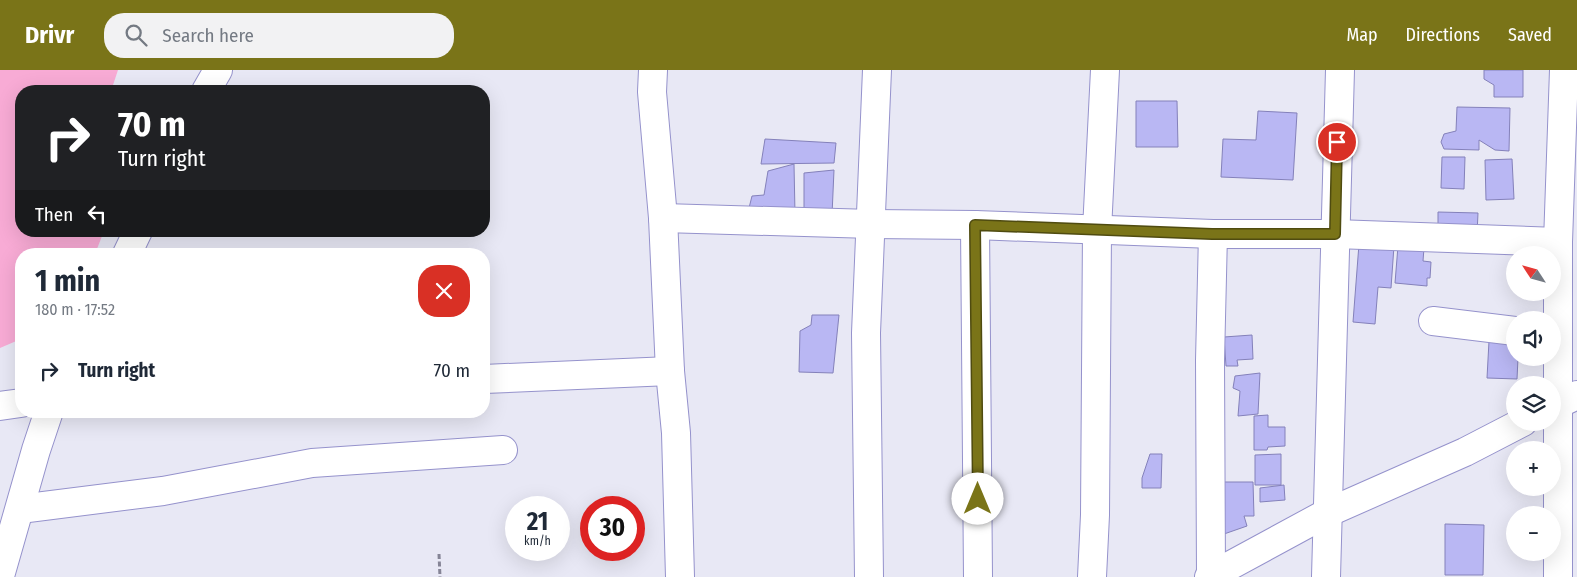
<!DOCTYPE html>
<meta charset="utf-8">
<style>
body{margin:0;font-family:"Fira Sans Condensed",sans-serif;background:#f2f2f3;color:#1f2937;height:100vh;display:flex;flex-direction:column;font-size:19px;white-space:nowrap}
*{box-sizing:border-box;margin:0}
p{font-size:16px;color:#747a83}
.icon{flex:none;width:28px;height:28px;fill:none;stroke:currentColor;stroke-width:2;stroke-linecap:round;stroke-linejoin:round}
.map{position:relative;flex:1;overflow:hidden}
.side{position:absolute;left:15px;top:178px;width:475px;height:170px;display:flex;flex-direction:column;background:#fff;border-radius:20px;box-shadow:0 5px 20px #0002}
.side>*{flex:none}
.hud{position:absolute;left:15px;top:15px;width:475px;height:152px;border-radius:20px;box-shadow:0 5px 20px #0002;background:#202124;color:#fff;overflow:hidden}
.needle{width:32px;rotate:306deg}
.tools{position:absolute;left:1506px;top:176px;display:grid;gap:10px}
.tools a{display:grid;place-items:center;width:55px;height:55px;border-radius:50%;background:#fff;box-shadow:0 5px 20px #0002;font-size:25px}
.speed{position:absolute;left:505px;top:426px;display:flex;gap:10px;font-size:25px;font-weight:700;text-align:center}
.speed>*{display:grid;place-content:center;width:65px;height:65px;border-radius:50%;background:#fff;box-shadow:0 5px 20px #0002;line-height:1}
.speed small{font-size:12px;font-weight:400}
.speed .limit{border:8px solid #d22;background:#fff;color:#111}
.pin{position:absolute;display:grid;place-items:center;width:42px;height:42px;color:#fff;margin:-21px;border:2px solid #fff;border-radius:50%;box-shadow:0 1px 5px #0007}
.me{position:absolute;width:55px;margin:-28px;rotate:0deg;stroke-linejoin:round;filter:drop-shadow(0 0 4px #0008)}
.turn{display:flex;align-items:center;gap:18px;height:105px;padding:0 20px;font-size:22px}
.turn .icon{width:65px;height:65px;stroke-width:2.5}
.turn b{display:block;font-size:35px;line-height:42px}
.then{display:flex;align-items:center;height:48px;padding:0 20px;background:#0003;gap:10px;font-size:19px}
.round{display:grid;place-items:center;flex:none;width:52px;height:52px;border-radius:20px;background:#f2f2f3}
.overview{display:flex;align-items:center;justify-content:space-between;height:85px;padding:0 20px}
h1{font-size:30px;font-weight:700;line-height:38px}
ul{padding:0;list-style:none}
li{display:flex;align-items:center;gap:15px;height:75px;padding:0 20px}
li div{flex:1}
li b{display:block;font-size:19px}
li em{font-style:normal}
header{display:flex;align-items:center;gap:30px;box-sizing:border-box;height:70px;padding:0 25px;background:#7a7418;color:#fff}
header strong{font-size:24px}
nav{display:flex;gap:28px;margin-inline-start:auto;font-size:18px}
.search{width:350px;height:45px;background:#f2f2f3;display:flex;align-items:center;gap:12px;box-sizing:border-box;padding:0 18px;border-radius:20px;color:#747a83;font-size:19px}
.map>svg:first-child{display:block}
.green{fill:#f8abd5}
.building{fill:#b9b7f3;stroke:#8481ba}
.lines{fill:none;stroke-linecap:round;stroke-linejoin:round}
.minor-casing{stroke:#9592cc;stroke-width:30}
.major-casing{stroke:#9592cc;stroke-width:30}
.path{stroke:#858496;stroke-width:3;stroke-dasharray:5 2.5;stroke-linecap:butt}
.minor{stroke:#fff;stroke-width:28}
.major{stroke:#fff;stroke-width:28}
.route-casing{stroke:#4f4b10;stroke-width:12}
.route{stroke:#7a7418;stroke-width:9}
</style>
<header>
<strong>Drivr</strong>
<div class="search"><svg class="icon" aria-label="search" viewBox="0 0 24 24"><circle cx="10" cy="10" r="6"/><path d="M15 15l6 6"/></svg>Search here</div>
<nav><a>Map</a><a>Directions</a><a>Saved</a></nav>
</header>
<div class="map">
<svg width="1577" height="507" viewBox="0 0 1577 507">
<rect width="100%" height="100%" fill="#e8e8f5"/>
<!-- green -->
<polygon class="green" points="0,0 118,0 111,21 21,21 21,161 104,161 95,184 21,184 21,269 0,278"/>
<!-- building -->
<g class="building">
<polygon points="1484,0 1523,0 1523,27 1494,27 1494,15 1484,9"/>
<polygon points="1136,31 1177,31 1178,77 1136,77"/>
<polygon points="1457,37 1510,38 1509,81 1495,80 1479,70 1479,80 1444,79 1441,72 1444,64 1456,61"/>
<polygon points="1258,41 1297,43 1293,110 1221,107 1223,69 1256,70"/>
<polygon points="765,69 836,73 834,93 761,94"/>
<polygon points="1442,87 1465,87 1464,119 1441,118"/>
<polygon points="1512,89 1514,129 1486,130 1485,90"/>
<polygon points="794,94 795,144 748,142 752,126 764,125 768,101"/>
<polygon points="834,100 832,145 804,142 804,103"/>
<polygon points="1438,142 1478,143 1477,164 1438,160"/>
<polygon points="1359,174 1394,176 1391,218 1378,217 1375,254 1353,252"/>
<polygon points="1398,176 1424,178 1423,191 1431,192 1430,208 1427,208 1427,216 1395,213"/>
<polygon points="812,245 839,245 833,303 799,302 800,261 811,255"/>
<polygon points="1252,265 1253,289 1237,290 1238,296 1226,296 1224,267"/>
<polygon points="1489,271 1515,272 1515,288 1518,288 1517,309 1487,308"/>
<polygon points="1260,303 1258,344 1238,346 1240,321 1233,318 1235,306"/>
<polygon points="1268,345 1268,357 1285,357 1285,376 1268,377 1267,380 1254,380 1254,346"/>
<polygon points="1150,384 1162,384 1161,418 1142,418 1142,408"/>
<polygon points="1281,384 1281,415 1255,415 1255,385"/>
<polygon points="1224,412 1253,412 1254,446 1244,446 1247,456 1224,464"/>
<polygon points="1284,415 1285,430 1260,432 1260,418"/>
<polygon points="1445,454 1484,455 1483,505 1445,505"/>
</g>
<g class="lines">
<!-- minor casing -->
<g class="minor-casing">
<g id="minor">
<polyline points="206,21 218,0"/>
<polyline points="663,148 872,154 975,155 1213,164 1335,164 1558,172"/>
<polyline points="975,155 978,507"/>
<polyline points="127,184 138,161"/>
<polyline points="1433,251 1515,261"/>
<polyline points="484,309 670,301"/>
<polyline points="0,336 21,333"/>
<polyline points="20,439 163,421 312,393 503,380"/>
<polyline points="0,506 36,380 49,341"/>
<polyline points="1211,506 1210,290 1213,164"/>
<polyline points="869,507 866,263 877,0"/>
<polyline points="1092,507 1095,445 1097,160 1105,0"/>
<polyline points="1326,507 1340,0"/>
<polyline points="1558,507 1558,172 1564,0"/>
</g>
</g>
<!-- major casing -->
<g class="major-casing">
<g id="major">
<polyline points="653,0 652,22 663,148 670,301 676,363 680,507"/>
<polyline points="1552,337 1577,325"/>
<polyline points="1209,507 1327,443 1465,382 1523,352"/>
</g>
</g>
<!-- path -->
<polyline class="path" points="439,484 440,507"/>
<!-- minor -->
<use href="#minor" class="minor"/>
<!-- major -->
<use href="#major" class="major"/>
</g>
<g class="lines">
<!-- route casing -->
<g class="route-casing">
<polyline id="route" points="978,429 975,155 1212,164 1335,164 1337,72"/>
</g>
<!-- route -->
<use href="#route" class="route"/>
</g>
</svg>
<div class="tools">
<a><svg class="needle" viewBox="-14 -14 28 28"><path d="M0-13l5 13h-10z" fill="#e53935"/><path d="M0 13l5-13h-10z" fill="#747a83"/></svg></a>
<a><svg class="icon" aria-label="sound" viewBox="0 0 24 24"><path d="M4 9h4l5-4v14l-5-4H4zM17 9q2 3 0 6"/></svg></a>
<a><svg class="icon" aria-label="layers" viewBox="0 0 24 24"><path d="M12 4l9 5-9 5-9-5zM3 14l9 5 9-5"/></svg></a>
<a>+</a>
<a>−</a>
</div>
<div class="speed"><div>21<small>km/h</small></div><div class="limit">30</div></div>
<div class="pin" style="left:1337px;top:72px;background:#d93025"><svg class="icon" aria-label="arrive" viewBox="0 0 24 24"><path d="M6 21V4h12l-3 4 3 4H6"/></svg></div>
<svg class="me" style="left:978px;top:429px" viewBox="-20 -20 40 40"><circle r="19" fill="#fff"/><path d="M0-13L10 11 0 6-10 11z" fill="#7a7418"/></svg>
<div class="hud">
<div class="turn"><svg class="icon" aria-label="right" viewBox="0 0 24 24"><path d="M7 20v-9h11M14 6l5 5-5 5"/></svg><div><b>70 m</b>Turn right</div></div>
<div class="then">Then<svg class="icon" aria-label="left" viewBox="0 0 24 24"><path d="M17 20v-9H6M10 6l-5 5 5 5"/></svg></div>
</div>
<section class="side">
<div class="overview"><div><h1>1 min</h1><p>180 m · 17:52</p></div><a class="round" style="background:#d93025;color:#fff"><svg class="icon" aria-label="close" viewBox="0 0 24 24"><path d="M6 6l12 12M18 6L6 18"/></svg></a></div>
<ul>
<li><svg class="icon" aria-label="right" viewBox="0 0 24 24"><path d="M7 20v-9h11M14 6l5 5-5 5"/></svg><div><b>Turn right</b></div><em>70 m</em></li>
</ul>
</section>
</div>
